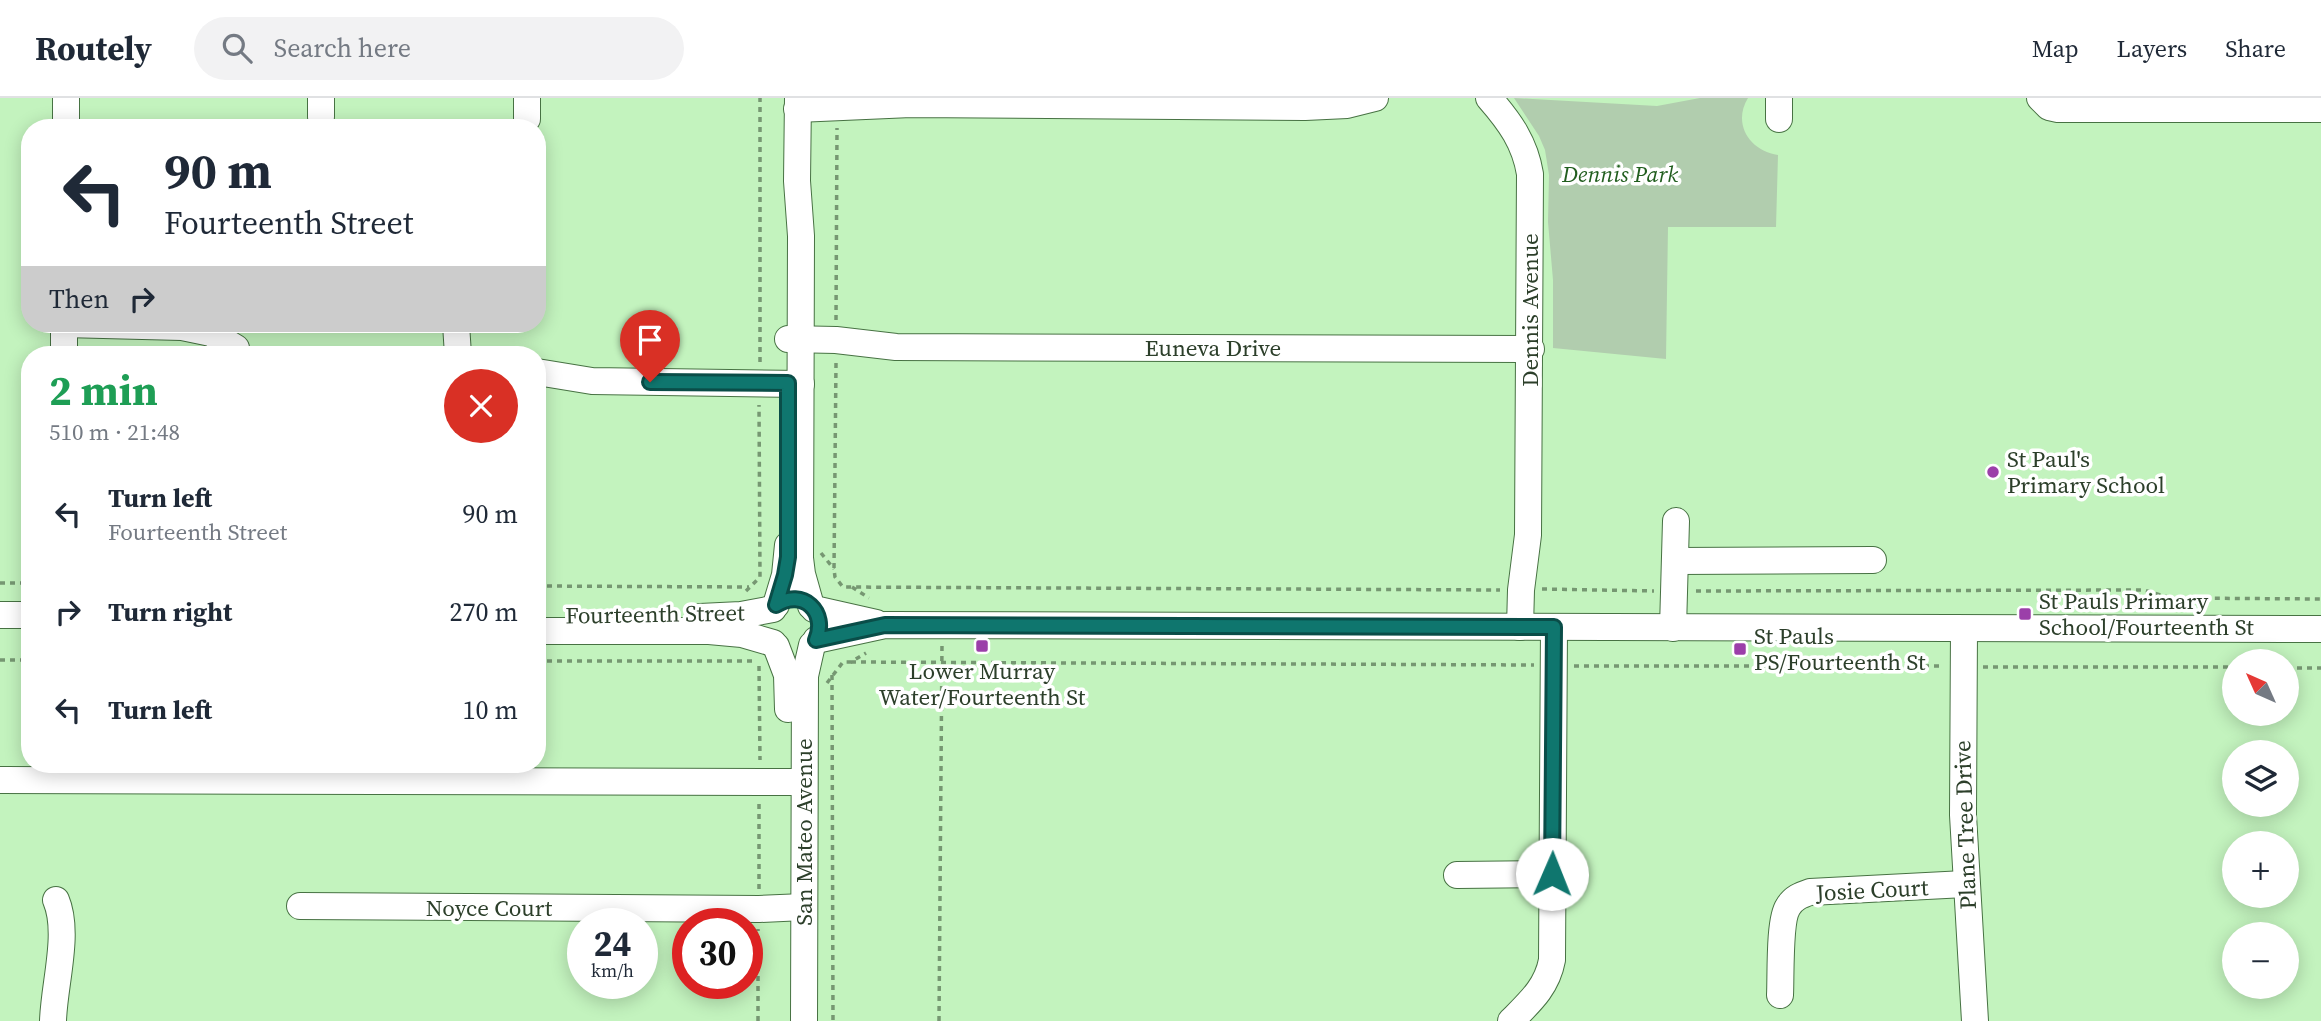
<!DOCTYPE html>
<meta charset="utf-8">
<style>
body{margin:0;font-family:"Source Serif 4",serif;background:#f2f2f3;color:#1f2937;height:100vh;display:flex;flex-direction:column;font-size:26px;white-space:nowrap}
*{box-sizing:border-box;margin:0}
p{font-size:23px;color:#747a83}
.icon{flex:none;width:38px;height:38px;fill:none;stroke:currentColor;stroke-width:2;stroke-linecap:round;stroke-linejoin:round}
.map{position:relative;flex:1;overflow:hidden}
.sheet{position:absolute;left:21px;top:248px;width:525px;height:427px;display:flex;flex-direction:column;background:#fff;border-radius:28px;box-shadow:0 4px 18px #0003}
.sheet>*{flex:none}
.guide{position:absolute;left:21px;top:21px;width:525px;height:214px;border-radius:28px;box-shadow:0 4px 18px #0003;background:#fff;color:#1f2937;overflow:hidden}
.needle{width:46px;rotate:315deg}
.fabs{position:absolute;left:2222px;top:551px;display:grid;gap:14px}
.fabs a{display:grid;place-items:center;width:77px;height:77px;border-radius:50%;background:#fff;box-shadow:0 4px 18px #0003;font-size:35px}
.speed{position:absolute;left:567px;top:810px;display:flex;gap:14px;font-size:35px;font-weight:700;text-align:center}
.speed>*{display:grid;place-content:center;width:91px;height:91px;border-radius:50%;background:#fff;box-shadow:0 4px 18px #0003;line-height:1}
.speed small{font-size:18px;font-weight:400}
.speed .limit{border:10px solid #d22;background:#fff;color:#111}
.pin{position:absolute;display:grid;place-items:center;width:60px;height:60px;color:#fff;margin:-72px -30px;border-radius:50% 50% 50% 0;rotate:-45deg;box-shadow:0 0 7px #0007}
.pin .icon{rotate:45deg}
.me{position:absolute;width:77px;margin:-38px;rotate:1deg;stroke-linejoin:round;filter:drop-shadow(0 0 5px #0008)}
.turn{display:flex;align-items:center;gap:24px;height:147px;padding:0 28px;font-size:32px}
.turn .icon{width:91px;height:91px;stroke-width:2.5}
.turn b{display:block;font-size:49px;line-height:60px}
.then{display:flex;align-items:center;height:66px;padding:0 28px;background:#0003;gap:14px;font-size:26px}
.round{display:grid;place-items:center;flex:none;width:74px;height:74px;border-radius:37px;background:#f2f2f3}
.summary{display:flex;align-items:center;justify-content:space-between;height:119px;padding:0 28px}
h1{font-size:42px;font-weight:700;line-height:52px;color:#1e9e55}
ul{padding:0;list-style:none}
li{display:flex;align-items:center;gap:21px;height:98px;padding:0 28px}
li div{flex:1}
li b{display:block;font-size:26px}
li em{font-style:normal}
header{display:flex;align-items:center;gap:42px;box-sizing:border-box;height:98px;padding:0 35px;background:#fff;border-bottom:2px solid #e0e1e3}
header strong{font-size:33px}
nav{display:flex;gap:38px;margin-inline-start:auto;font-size:24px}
.search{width:490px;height:63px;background:#f2f2f3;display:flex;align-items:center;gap:18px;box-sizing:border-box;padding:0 24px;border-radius:38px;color:#747a83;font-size:26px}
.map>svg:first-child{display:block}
.green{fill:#b1cdae}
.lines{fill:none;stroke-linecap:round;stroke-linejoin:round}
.minor-casing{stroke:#477243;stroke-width:28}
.path{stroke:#769772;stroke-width:3.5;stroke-dasharray:5 5;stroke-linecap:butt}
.minor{stroke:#fff;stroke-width:26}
.route-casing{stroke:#0a4d48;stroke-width:18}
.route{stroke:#0f766e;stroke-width:12}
.poi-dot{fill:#9b3fa9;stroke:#fff;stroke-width:2.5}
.labels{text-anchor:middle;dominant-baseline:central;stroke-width:7;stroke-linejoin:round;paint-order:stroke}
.park-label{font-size:23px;font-style:italic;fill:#215e1e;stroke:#fff}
.street-label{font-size:23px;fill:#2c3f2a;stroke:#fff}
.poi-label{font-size:23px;fill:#2c3f2a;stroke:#fff;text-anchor:start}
</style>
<header>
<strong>Routely</strong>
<div class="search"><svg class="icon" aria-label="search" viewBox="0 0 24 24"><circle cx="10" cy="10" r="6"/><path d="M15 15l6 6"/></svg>Search here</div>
<nav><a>Map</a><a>Layers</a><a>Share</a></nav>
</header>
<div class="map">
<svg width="2321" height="923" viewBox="0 0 2321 923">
<rect width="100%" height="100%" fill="#c3f3be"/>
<!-- green -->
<path class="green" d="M1514,0L1657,8L1700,0H1748C1732,26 1750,53 1778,57L1776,129H1668L1666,261L1553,250V182L1548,124L1549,77L1545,52L1539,38Z"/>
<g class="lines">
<!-- minor casing -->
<g class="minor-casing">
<g id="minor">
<polyline points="798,0 797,83 801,138 800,460 802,476 811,508"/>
<path d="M1489,0C1510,24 1525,45 1530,76L1528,437L1521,492L1520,529"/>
<polyline points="1779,0 1779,21"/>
<polyline points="2040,0 2049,9 2058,11 2321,11"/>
<polyline points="797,11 911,6 1305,9 1347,7 1375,0"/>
<polyline points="321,19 321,0"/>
<polyline points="527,21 527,0"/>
<polyline points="66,30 66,0"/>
<polyline points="64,226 182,229 211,235 236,250"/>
<polyline points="64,226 64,257"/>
<polyline points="456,226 458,257"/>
<polyline points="788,241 836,242 896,249 1531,251"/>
<polyline points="537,274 592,283 801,286"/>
<polyline points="1676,463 1873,462"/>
<polyline points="776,507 785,477 788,447"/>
<polyline points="814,511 876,525"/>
<polyline points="0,517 30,517"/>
<polyline points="700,519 741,517 773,511"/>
<polyline points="1673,530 1676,423"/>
<polyline points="1964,531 1963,717 1975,923"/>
<polyline points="537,533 709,533 742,536 773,545"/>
<polyline points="816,542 885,527 2321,531"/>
<polyline points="776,548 787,577 788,611"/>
<polyline points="0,682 804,684"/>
<polyline points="1457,777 1552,776"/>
<polyline points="300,808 759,811 804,809"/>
<path d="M1780,897C1781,878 1779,822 1788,809C1793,800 1801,797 1810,794L1965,786"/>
<path d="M53,923C54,886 70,835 56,802"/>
<polyline points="804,923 805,578 812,547"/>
<path d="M1511,923C1530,904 1547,889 1552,862L1554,529"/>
</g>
</g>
<!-- path -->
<g class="path">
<polyline points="836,222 837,30"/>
<polyline points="760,264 760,0"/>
<polyline points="836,265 834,471 835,479 843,489 1500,492"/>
<polyline points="821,455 834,471"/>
<polyline points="0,485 30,485"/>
<polyline points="537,488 749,489"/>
<polyline points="852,489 869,500"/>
<polyline points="1542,491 1654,493"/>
<polyline points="746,493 760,479 759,307"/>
<polyline points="1696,493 2144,492 2171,500 2321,501"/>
<polyline points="0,562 30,562"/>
<polyline points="537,563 753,563"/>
<polyline points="851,564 1534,567"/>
<polyline points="759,568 760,662"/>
<polyline points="1574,568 1944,568"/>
<polyline points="1983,569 2235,569"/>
<polyline points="2287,570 2321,570"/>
<polyline points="832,577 833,923"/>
<polyline points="827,585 843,564 851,564 866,555"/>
<polyline points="759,791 759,705"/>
<polyline points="758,923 758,831"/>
<polyline points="939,923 942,546"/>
</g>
<!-- minor -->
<use href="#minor" class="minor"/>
</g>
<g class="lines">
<!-- route casing -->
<g class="route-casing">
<path id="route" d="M650,284L788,285V459L785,477L776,507C803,490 828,514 816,542L885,527L1554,529L1552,776"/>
</g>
<!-- route -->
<use href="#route" class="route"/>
</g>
<!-- markers -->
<g class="poi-dot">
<circle cx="1993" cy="374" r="7"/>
<rect x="2018" y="509" width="14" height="14" rx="3.5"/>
<rect x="975" y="541" width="14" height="14" rx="3.5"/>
<rect x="1733" y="544" width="14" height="14" rx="3.5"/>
</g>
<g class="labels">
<!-- park labels -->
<g class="park-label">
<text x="1620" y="76">Dennis Park</text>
</g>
<!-- street labels -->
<g class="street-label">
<text transform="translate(1530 212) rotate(-90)">Dennis Avenue</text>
<text x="1213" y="250">Euneva Drive</text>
<text transform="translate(655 516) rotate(-1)">Fourteenth Street</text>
<text transform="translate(1965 727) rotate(-92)">Plane Tree Drive</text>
<text transform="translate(804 734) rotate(-90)">San Mateo Avenue</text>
<text transform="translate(1872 792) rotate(-3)">Josie Court</text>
<text x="489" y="810">Noyce Court</text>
</g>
<!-- poi labels -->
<g class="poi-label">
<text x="2007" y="361">St Paul's<tspan x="2007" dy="26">Primary School</tspan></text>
<text x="2039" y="503">St Pauls Primary<tspan x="2039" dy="26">School/Fourteenth St</tspan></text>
<text x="1754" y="538">St Pauls<tspan x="1754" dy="26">PS/Fourteenth St</tspan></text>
<text x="982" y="573" text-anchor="middle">Lower Murray<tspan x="982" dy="26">Water/Fourteenth St</tspan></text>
</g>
</g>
</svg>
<div class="fabs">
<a><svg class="needle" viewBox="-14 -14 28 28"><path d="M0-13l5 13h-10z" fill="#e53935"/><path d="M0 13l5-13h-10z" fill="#747a83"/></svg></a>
<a><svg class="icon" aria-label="layers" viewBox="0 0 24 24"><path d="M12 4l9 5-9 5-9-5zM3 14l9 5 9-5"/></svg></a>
<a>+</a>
<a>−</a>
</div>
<div class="speed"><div>24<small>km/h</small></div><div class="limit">30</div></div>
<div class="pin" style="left:650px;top:284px;background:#d93025"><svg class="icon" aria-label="arrive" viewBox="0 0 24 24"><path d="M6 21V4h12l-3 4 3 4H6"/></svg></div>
<svg class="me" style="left:1552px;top:776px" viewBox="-20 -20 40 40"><circle r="19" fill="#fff"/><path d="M0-13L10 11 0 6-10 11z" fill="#0f766e"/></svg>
<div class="guide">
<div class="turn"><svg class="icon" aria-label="left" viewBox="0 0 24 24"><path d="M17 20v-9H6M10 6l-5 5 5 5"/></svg><div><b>90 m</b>Fourteenth Street</div></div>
<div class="then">Then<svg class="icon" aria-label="right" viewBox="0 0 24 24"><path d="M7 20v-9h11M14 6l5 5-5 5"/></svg></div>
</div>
<section class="sheet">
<div class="summary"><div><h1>2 min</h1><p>510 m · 21:48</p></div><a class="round" style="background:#d93025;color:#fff"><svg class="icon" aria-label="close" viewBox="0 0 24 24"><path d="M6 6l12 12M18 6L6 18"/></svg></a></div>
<ul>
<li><svg class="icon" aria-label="left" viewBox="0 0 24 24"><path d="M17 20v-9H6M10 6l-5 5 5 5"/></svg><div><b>Turn left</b><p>Fourteenth Street</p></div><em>90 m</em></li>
<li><svg class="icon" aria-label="right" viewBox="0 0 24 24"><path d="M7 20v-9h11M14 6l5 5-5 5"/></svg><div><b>Turn right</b></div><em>270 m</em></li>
<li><svg class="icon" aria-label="left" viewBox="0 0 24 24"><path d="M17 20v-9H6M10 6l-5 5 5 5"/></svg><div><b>Turn left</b></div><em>10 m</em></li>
</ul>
</section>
</div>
